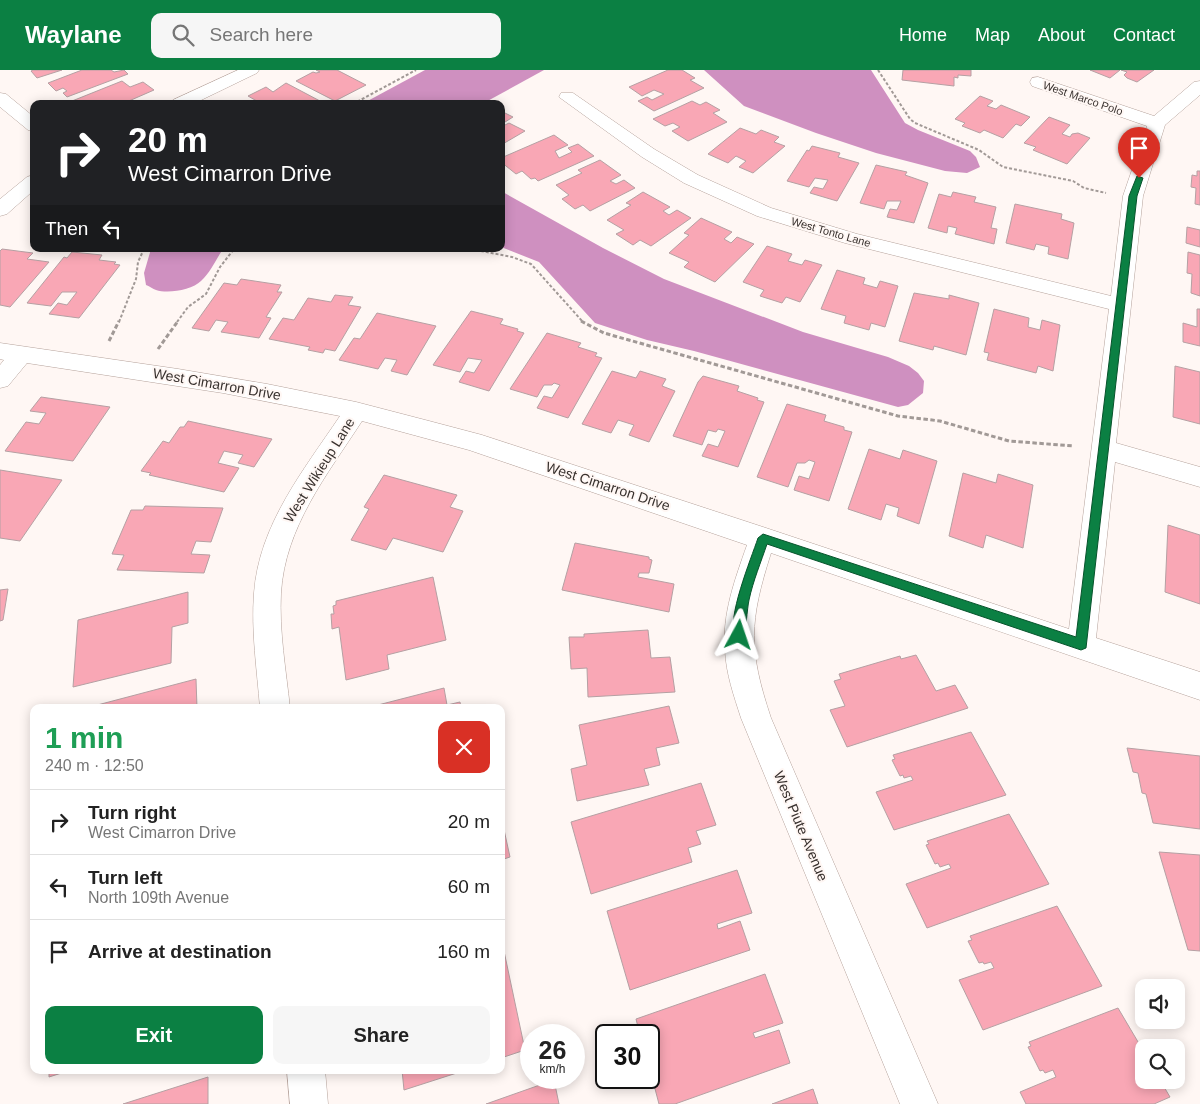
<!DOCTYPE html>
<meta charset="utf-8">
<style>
body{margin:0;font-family:Arial,sans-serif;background:#f6f6f6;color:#222;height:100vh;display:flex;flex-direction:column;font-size:19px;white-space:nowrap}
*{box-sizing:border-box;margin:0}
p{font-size:16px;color:#767676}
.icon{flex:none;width:28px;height:28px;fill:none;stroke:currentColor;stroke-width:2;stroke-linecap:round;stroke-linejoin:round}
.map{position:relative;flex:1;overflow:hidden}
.drawer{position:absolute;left:30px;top:634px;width:475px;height:370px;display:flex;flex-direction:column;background:#fff;border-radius:10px;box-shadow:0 2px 12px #0003}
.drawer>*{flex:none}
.hud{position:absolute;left:30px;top:30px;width:475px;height:152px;border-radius:10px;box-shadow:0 2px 12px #0003;background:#202124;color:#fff;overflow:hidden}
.controls{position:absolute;left:1135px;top:909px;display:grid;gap:10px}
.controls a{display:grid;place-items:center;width:50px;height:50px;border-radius:10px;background:#fff;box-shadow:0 2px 12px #0003;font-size:25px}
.speed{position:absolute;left:520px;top:954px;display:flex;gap:10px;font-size:25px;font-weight:700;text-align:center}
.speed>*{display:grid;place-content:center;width:65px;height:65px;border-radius:50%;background:#fff;box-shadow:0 2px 12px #0003;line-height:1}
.speed small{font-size:12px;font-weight:400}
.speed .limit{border:2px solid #111;border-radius:8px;background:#fff;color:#111}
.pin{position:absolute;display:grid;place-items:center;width:42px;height:42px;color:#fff;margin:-51px -21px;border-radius:50% 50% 50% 0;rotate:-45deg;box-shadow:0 0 5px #0007}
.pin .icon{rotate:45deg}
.me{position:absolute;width:55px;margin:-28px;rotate:5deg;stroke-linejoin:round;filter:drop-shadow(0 0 4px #0008)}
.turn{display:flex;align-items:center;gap:18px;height:105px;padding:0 15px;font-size:22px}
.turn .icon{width:65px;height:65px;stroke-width:2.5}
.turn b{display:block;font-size:35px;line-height:42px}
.then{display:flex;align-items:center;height:48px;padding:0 15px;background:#0003;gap:10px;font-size:19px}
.round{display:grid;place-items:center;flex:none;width:52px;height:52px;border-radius:10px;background:#f6f6f6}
.headline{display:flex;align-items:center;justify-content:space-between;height:85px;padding:0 15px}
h1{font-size:30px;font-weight:600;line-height:38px;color:#1e9e55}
.primary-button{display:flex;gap:10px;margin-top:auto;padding:10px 15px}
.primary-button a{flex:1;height:58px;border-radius:10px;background:#0b8043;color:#fff;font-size:20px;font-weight:600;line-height:58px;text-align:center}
.primary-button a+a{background:#f6f6f6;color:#222}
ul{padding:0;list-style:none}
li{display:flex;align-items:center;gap:15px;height:65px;padding:0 15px;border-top:1px solid #e0e0e0}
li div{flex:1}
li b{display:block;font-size:19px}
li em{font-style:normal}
header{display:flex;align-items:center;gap:30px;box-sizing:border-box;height:70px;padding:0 25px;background:#0b8043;color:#fff}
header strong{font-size:24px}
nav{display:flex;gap:28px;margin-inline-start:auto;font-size:18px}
.search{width:350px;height:45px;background:#f6f6f6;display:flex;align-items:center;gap:12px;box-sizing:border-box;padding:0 18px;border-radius:10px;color:#767676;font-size:19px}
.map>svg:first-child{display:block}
.water{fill:#cf90c0}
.building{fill:#f9a7b5;stroke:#b5a0a3}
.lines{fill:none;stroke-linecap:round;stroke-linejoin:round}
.minor-casing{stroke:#b5a29b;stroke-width:1}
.path-far1{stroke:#a19996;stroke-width:2;stroke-dasharray:3 2;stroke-linecap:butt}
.path{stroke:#a19996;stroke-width:3;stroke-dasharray:4.5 2.5;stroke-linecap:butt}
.minor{fill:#fff;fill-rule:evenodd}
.route{fill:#0b8043;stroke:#07532c}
.labels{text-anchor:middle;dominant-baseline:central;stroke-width:4;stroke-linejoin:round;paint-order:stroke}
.far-street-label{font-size:11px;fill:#38312e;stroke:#fff7f4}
.street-label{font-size:14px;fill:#38312e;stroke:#fff7f4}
</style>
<header>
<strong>Waylane</strong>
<div class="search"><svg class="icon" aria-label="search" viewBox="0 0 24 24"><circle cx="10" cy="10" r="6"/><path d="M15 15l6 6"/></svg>Search here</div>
<nav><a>Home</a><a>Map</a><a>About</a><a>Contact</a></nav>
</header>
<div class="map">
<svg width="1200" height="1034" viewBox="0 0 1200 1034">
<rect width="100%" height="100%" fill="#fff7f4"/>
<!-- water -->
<g class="water">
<polygon points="425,0 544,0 482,34 362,34"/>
<polygon points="704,0 871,0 905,53 918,60 970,81 976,87 980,97 967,103 945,101 876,83 816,63 744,36"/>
<polygon points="501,121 603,178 664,209 803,262 888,287 909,296 918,303 924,311 923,323 908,335 898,337 694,281 647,270 595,253 539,192 501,177"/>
<path d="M151,179H223C216,189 211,202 201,211C192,220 168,224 156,220C153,219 149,216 146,215L144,203Z"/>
</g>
<!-- building -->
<g class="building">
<polygon points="33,0 62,0 37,8 31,1"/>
<polygon points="82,0 111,0 114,2 124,0 128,4 67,27 63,23 67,21 63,18 56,21 48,13"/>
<polygon points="316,0 337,0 366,15 335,31 296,11 313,2 316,3 320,2"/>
<polygon points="668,0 682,0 695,8 690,10 704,18 654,41 638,31 647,27 652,30 664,24 654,20 642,26 629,17"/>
<polygon points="903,0 971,0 971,6 958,5 958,8 954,7 954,16 902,10"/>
<polygon points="1090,0 1120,0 1110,8"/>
<polygon points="1121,0 1154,0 1137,12 1127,8 1124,5 1127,2"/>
<polygon points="122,11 130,17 143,12 154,20 122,34 67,33"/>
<polygon points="286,13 320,31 315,34 262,34 248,26 266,17 273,22"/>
<polygon points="980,26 993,31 987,36 996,39 1001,35 1030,47 1021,56 1016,54 1003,68 984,60 980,63 962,56 965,53 955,49"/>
<polygon points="692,31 700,35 706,32 720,40 713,43 727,52 688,71 672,61 680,57 673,53 665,56 653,49"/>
<polygon points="501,41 513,47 505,52 501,51"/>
<polygon points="1049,47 1070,55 1062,64 1070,67 1072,64 1078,63 1090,68 1067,94 1033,80 1036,77 1024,73"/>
<polygon points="509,53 525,61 501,75 501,57"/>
<polygon points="740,58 756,64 761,60 779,67 774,72 785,76 753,103 739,97 746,91 736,86 728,93 708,84"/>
<polygon points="554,65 568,75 555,81 559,88 572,82 568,78 578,74 594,86 538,111 535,108 531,109 522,101 516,104 501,92 501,88"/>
<polygon points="812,76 840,83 838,87 859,93 837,131 810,123 814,117 823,119 828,110 815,108 809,117 787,111 807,80 809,81"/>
<polygon points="600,90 621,105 610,111 616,114 624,110 635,118 590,141 583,135 575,139 562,129 569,125 556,115 582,103 578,100"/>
<polygon points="876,95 907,102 905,105 928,113 914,153 887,147 890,139 897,140 901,131 887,131 884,139 860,133"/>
<polygon points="1197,101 1200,101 1200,135 1195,134 1196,118 1191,117 1192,105 1197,106"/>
<polygon points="643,122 670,137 663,141 669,145 677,140 691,148 651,176 640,170 633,175 616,164 624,160 607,150 631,135 626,133"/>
<polygon points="953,122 976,127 974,132 996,137 991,158 997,159 994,174 955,164 957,158 948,156 947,163 928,158 939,124 951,127"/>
<polygon points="1015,134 1062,144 1061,149 1074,153 1068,189 1048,184 1049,177 1036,174 1034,180 1006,173"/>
<polygon points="701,148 732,162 724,169 731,173 737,167 754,174 715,212 684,197 689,192 669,183 689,165 684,163"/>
<polygon points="1187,157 1200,160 1200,177 1186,173"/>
<polygon points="767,176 792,184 788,191 802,195 805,190 822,195 800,232 786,227 782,233 760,226 764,220 743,212"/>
<polygon points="2,179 33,183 27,189 49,192 10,237 0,235 0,181"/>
<polygon points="72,182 102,185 99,190 116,192 114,194 120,195 79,248 49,244 58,233 67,235 77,222 62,222 51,236 27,233 64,187 67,188"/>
<polygon points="1188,182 1200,185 1200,226 1191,223 1192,204 1187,203"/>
<polygon points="837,200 865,208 863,214 877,218 880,211 898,216 885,257 871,253 869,260 844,253 846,246 821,239"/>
<polygon points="241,209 281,215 277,222 282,222 266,247 271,248 259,268 221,262 228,252 216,250 209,261 192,258 224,213 237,215"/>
<polygon points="914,223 949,229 949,225 979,233 966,285 934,276 933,280 899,271"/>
<polygon points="335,225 353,227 348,235 361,237 335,281 325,279 323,283 308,280 310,277 269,269 283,248 294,250 308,228 331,232"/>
<polygon points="994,239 1029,248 1028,257 1040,260 1042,250 1060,255 1053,301 1038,296 1036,303 987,290 989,283 984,282"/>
<polygon points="1197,239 1200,239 1200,276 1183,272 1183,253 1197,257"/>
<polygon points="471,241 503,249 500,254 518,259 517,261 524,263 489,321 459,312 466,301 474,303 482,290 468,288 460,302 433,295"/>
<polygon points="377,243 436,256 407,305 391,301 397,290 385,288 378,299 339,290 354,268 360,269"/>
<polygon points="547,263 581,273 578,277 597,283 595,286 602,288 568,348 537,338 544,326 552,328 560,315 554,313 552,315 544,315 537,327 510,319"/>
<polygon points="1175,296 1200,302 1200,354 1173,347"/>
<polygon points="612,301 636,308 640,301 666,309 662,316 675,321 649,372 629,365 634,355 618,350 611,363 582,354"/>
<polygon points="703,306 739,316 737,321 758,328 757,330 764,332 738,397 702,386 708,374 718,377 725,361 718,359 716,362 708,360 702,375 673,366 698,312"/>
<polygon points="41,327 110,337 73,391 5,381 26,352 39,354 46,343 30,341"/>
<polygon points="787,334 826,345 824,351 844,357 844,360 852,362 829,431 794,420 799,406 809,409 815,392 809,390 805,393 797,393 788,417 757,407"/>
<polygon points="188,351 272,369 254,397 238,393 243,385 224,381 218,393 239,398 224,422 149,405 151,403 141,401 163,371 169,373 180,357 184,357"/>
<polygon points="869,379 900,389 903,380 937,391 919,454 897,446 899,438 886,434 881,450 848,439"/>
<polygon points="0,400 62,410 20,471 0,468"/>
<polygon points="963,403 996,413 998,404 1033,415 1023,478 986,465 983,478 949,466"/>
<polygon points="384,405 457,425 450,437 463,441 443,482 393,468 386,480 351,470 369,439 364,437"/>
<polygon points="145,436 223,438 211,472 196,471 191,484 210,485 204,503 117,500 124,485 112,484 131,440 143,440"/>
<polygon points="1168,455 1200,465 1200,534 1165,522"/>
<polygon points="575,473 649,487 649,489 652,490 649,503 639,503 638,507 674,514 669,542 562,520"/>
<polygon points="433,507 446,570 387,585 389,599 346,610 339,557 332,559 331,544 334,544 333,536 336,535 336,531"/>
<polygon points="8,519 3,550 0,551 0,520"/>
<polygon points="188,522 188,553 172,557 171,593 73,617 78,550"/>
<polygon points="648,560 651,588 670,587 675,622 588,627 587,598 571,599 569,567 584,567 584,564"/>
<polygon points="916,585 936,621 955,615 968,638 847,677 830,640 845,636 834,611 841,609 839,604 900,586 901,589"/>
<polygon points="196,609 197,638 86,638"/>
<polygon points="444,618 447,635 460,632 461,638 378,638 378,635"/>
<polygon points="669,636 679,673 656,678 660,695 644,699 649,715 577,731 571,699 587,695 579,655"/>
<polygon points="971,662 1006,725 894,760 876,722 913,710 911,706 904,708 903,705 900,706 892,690 895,689 893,685"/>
<polygon points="1127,678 1200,686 1200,759 1153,753 1146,724 1142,723 1138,703 1133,702"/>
<polygon points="701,713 716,755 696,761 701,774 688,778 692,792 591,824 571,752"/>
<polygon points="1009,744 1049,814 927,858 906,814 951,798 949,794 940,797 938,793 935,794 926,775 929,774 927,771"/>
<polygon points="501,746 510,787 501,790"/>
<polygon points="1159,782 1200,785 1200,881 1188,880"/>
<polygon points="737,800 752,843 717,854 718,859 740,851 750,880 630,920 607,841"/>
<polygon points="1057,836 1102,916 983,960 959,910 994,898 991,892 984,894 983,892 979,893 968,871 972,870 970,866"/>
<polygon points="501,867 525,980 501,988"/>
<polygon points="765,904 783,953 753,963 755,968 779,960 790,993 675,1034 659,1034 649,996 649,965 640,965 636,949"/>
<polygon points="1118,938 1144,982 1144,1010 1160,1010 1170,1027 1154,1034 1026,1034 1020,1022 1056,1007 1053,1000 1045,1003 1043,1000 1040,1001 1028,977 1031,976 1029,972"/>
<polygon points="49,1000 71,1000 49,1007"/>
<polygon points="402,1000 466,1000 404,1020"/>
<polygon points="208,1007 208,1034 123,1034"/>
<polygon points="554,1010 559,1034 486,1034"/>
<polygon points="813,1019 818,1034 772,1034"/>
</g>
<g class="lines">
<!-- minor casing -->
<g class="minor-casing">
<g id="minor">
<polygon points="238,0 259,0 257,3 193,34 171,34 173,30"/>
<path d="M1038,7L1154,46L1194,12L1200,11V25L1165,55L1143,126L1116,373L1200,397V417L1115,392L1096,568L1200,602V630L771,483C749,552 748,579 771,648L938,1034H900L741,648C734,626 726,604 725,580C722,544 735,509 747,475L469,380L362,351C327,405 285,457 281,523C279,561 286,600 290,638H260C257,600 251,561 254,523C259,455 303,401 340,346L223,323L27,293L8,316L0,318V295L4,290L0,289V273L178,299L267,314L356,332L429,351L482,365L763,457L1069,559L1109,239L845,173L757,146L684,113L642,87L559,27L561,23H573L654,79L698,105L771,138L857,164L1111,226L1123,126L1147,56L1032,16L1030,12L1032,8Z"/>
<polygon points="0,23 6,24 34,47 34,61 28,60 0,37"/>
<polygon points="34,105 34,120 7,144 0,146 0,129 27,107"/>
<polygon points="287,1000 325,1000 328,1034 290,1034"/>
</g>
</g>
<!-- path-far1 -->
<g class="path-far1">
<polyline points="878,0 910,49 915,53 979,80 1003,97 1073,111 1084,118 1106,123"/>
<polyline points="353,34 416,0"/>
<polyline points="471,179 512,187 531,194 583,252"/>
<polyline points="119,252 136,209 138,192 144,179"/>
<polyline points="177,252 188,237 206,224 220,197 234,179"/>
</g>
<!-- path -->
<g class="path">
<polyline points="581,251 604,263 898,346 940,351 1009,371 1074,376"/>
<polyline points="109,271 119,251"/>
<polyline points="158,279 178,251"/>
</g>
<!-- minor -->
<use href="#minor" class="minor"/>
</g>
<!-- route -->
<path class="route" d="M1137,106L1143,108L1137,126L1086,578L1081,580L767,474C761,492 753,511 749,530C747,539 746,562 743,568L739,570L735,568C726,549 751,489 758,468L763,464L1076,567L1129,126Z"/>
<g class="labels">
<!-- far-street labels -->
<g class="far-street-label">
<text transform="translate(1083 28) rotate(19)">West Marco Polo</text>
<text transform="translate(831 162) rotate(16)">West Tonto Lane</text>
</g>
<!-- street labels -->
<g class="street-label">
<text transform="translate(217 314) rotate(10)">West Cimarron Drive</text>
<text transform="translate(319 400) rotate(-58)">West Wikieup Lane</text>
<text transform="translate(608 416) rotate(18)">West Cimarron Drive</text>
<text transform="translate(801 756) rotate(67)">West Piute Avenue</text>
</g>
</g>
</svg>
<div class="controls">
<a><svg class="icon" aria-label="sound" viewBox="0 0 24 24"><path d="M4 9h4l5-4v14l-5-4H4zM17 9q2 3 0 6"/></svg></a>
<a><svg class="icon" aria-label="search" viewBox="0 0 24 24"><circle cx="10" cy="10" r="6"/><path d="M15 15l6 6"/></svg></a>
</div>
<div class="speed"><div>26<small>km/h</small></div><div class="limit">30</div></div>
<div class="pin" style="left:1139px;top:108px;background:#d93025"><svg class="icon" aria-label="arrive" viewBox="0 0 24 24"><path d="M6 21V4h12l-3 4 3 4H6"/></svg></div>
<svg class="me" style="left:739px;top:565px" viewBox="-20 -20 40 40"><path d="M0-17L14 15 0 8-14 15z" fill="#0b8043" stroke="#fff" stroke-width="4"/></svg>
<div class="hud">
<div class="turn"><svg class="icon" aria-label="right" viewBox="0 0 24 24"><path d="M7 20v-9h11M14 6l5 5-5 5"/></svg><div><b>20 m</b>West Cimarron Drive</div></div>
<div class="then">Then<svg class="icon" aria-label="left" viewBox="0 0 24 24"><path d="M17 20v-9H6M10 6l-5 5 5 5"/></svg></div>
</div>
<section class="drawer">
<div class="headline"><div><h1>1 min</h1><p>240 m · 12:50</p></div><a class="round" style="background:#d93025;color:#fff"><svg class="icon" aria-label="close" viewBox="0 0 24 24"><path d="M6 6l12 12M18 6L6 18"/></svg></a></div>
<ul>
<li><svg class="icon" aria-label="right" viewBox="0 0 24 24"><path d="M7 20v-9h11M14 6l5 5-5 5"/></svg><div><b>Turn right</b><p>West Cimarron Drive</p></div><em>20 m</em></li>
<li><svg class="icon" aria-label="left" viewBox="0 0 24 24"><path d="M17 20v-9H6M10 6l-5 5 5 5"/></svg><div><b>Turn left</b><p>North 109th Avenue</p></div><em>60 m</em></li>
<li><svg class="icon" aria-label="arrive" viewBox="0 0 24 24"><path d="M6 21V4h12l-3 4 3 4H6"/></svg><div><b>Arrive at destination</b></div><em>160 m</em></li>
</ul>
<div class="primary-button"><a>Exit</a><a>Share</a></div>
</section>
</div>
